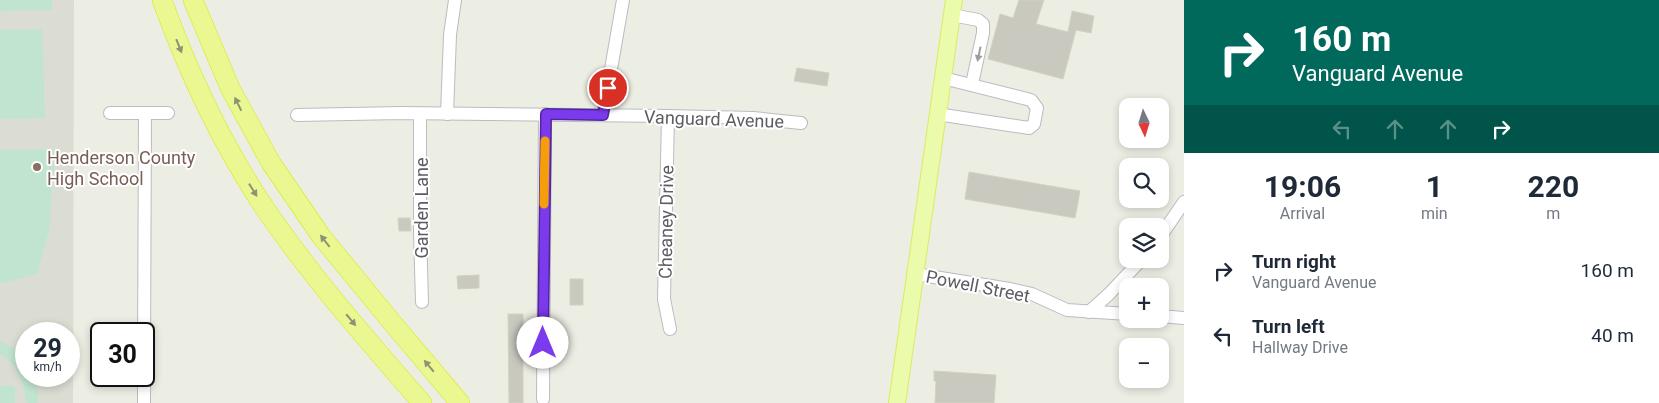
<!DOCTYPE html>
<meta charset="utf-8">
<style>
body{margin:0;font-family:Roboto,sans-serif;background:#f2f2f3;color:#1f2937;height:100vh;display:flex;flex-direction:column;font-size:19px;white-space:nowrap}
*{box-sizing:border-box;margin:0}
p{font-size:16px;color:#747a83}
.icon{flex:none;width:28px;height:28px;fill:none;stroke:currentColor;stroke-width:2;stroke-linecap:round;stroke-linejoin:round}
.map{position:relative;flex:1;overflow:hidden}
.drawer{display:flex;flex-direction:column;background:#fff;width:475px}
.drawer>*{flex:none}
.top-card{background:#00695c;color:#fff;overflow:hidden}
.needle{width:32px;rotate:176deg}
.controls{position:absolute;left:1119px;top:98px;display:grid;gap:10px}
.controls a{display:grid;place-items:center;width:50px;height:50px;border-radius:10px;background:#fff;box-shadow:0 2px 8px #0003;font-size:25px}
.speed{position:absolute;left:15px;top:322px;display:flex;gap:10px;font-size:25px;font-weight:700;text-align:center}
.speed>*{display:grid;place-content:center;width:65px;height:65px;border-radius:50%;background:#fff;box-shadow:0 2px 8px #0003;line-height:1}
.speed small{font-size:12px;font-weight:400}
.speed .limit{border:2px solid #111;border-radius:8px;background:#fff;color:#111}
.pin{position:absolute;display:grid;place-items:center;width:42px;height:42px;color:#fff;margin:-21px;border:2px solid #fff;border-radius:50%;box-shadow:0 1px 5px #0007}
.me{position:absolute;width:55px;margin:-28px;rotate:0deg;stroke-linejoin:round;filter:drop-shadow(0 0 4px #0008)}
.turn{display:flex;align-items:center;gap:18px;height:105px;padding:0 25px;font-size:22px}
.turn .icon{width:65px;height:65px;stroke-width:2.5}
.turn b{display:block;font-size:35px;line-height:42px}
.lanes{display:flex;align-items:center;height:48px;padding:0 25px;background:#0003;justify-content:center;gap:25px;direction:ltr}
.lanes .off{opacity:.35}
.eta{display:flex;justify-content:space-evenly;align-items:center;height:85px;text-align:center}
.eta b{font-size:30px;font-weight:700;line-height:35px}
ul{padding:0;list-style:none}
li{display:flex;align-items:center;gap:15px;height:65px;padding:0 25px}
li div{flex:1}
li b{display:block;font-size:19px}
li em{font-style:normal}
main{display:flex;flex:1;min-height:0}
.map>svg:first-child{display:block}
.education{fill:#dcddd2;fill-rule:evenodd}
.green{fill:#c1e4ce}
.building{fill:#c9c9c0;stroke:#d1d2c2}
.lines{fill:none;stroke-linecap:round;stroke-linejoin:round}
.minor-casing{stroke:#bbbbc1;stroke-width:14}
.major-casing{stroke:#deea60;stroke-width:18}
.highway-casing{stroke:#d9e60b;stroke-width:20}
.minor{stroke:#fff;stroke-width:12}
.major{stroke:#eafbab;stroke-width:16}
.highway{stroke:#ebf891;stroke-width:19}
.oneway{fill:#8e9373}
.oneway2{fill:#9d9da1}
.route-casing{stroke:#51269a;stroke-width:12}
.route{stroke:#7c3aed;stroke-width:9}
.slow{stroke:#f59e0b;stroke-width:9}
.education-dot{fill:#8d6e63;stroke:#fff;stroke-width:2}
.labels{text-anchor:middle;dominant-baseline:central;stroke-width:4;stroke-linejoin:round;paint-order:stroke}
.street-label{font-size:18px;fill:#5c5c63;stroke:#fff}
.education-label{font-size:18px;fill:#785e54;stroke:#fff;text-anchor:start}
</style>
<main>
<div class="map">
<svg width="1184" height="403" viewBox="0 0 1184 403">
<rect width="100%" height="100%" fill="#eceee4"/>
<!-- education -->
<path class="education" d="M0,0H74L73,403H0ZM26,334H69V376H26Z"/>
<!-- green -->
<g class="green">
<polygon points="0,0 52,0 52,10 0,11"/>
<polygon points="42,29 45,118 0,119 0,30"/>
<polygon points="55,149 49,230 37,274 0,284 0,150"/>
<path d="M0,341C19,351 26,353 26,376H34L38,392V403H26C25,383 17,365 0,354Z"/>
<rect x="0" y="386" width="15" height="17"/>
</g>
<!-- building -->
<g class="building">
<polygon points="1019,0 1044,0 1036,24 1068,32 1072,11 1094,16 1091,33 1076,30 1063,79 988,59 1000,14 1013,18"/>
<polygon points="797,68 829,73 827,86 794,81"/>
<polygon points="969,172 1080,191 1075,218 965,199"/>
<polygon points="398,218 410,218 411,231 399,231"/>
<polygon points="479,275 479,288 458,289 457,276"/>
<rect x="570" y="279" width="13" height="26"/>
<polygon points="508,314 523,314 523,403 509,403"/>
<polygon points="934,371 996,375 994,403 935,403 936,381 934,381"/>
</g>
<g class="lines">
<!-- minor casing -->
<g class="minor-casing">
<g id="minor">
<polyline points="952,15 978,20 983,24 983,33 972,84"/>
<polyline points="110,113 168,113"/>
<polyline points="420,114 420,232 422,302"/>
<polyline points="447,114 450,35 455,0"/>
<polyline points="937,114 1029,128 1034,124 1037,108 1031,100 943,78"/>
<polyline points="297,115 401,113 668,116 753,118 801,123"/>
<polyline points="603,115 623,0"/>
<polyline points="668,116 664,299 670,329"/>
<polyline points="1160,237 1184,202"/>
<polyline points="915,274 1010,289 1032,294 1067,310 1128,314"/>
<polyline points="1089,312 1109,294 1142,259"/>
<polyline points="1160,316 1184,318"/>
<polyline points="144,356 145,113"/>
<polyline points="543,399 545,114"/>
<polyline points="144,403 144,376"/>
</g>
</g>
<!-- major casing -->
<g class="major-casing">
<polyline id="major" points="897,403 954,0"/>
</g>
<!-- highway casing -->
<g class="highway-casing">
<g id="highway">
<path d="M162,0C187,69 218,136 258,198C306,271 365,337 422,403"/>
<polyline points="193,0 230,88 271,163 321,236 390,320 460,403"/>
</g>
</g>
<!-- minor -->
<use href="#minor" class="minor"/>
<!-- major -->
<use href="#major" class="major"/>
<!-- highway -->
<use href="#highway" class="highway"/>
</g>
<!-- one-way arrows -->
<defs><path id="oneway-solid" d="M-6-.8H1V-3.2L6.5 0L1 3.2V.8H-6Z" transform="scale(1.25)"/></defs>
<g class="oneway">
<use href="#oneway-solid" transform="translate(179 46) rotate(68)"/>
<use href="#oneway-solid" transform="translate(238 104) rotate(-116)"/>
<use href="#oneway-solid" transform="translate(253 190) rotate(58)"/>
<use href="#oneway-solid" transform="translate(325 241) rotate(-128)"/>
<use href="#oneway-solid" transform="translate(351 320) rotate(50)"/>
<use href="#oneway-solid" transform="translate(429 366) rotate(-130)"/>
</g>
<use class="oneway2" href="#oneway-solid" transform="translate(979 54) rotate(102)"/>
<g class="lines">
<!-- route casing -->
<g class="route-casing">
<polyline id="route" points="543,343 546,114 603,115 608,88"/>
</g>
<!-- route -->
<use href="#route" class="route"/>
<!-- slow -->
<polyline class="slow" points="544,204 545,141"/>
</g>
<!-- markers -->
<circle class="education-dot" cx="37" cy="167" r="5"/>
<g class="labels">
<!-- street labels -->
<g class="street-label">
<text transform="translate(714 119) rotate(2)">Vanguard Avenue</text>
<text transform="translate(421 208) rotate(-90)">Garden Lane</text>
<text transform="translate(666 222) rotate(-89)">Cheaney Drive</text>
<text transform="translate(978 286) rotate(11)">Powell Street</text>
</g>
<!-- education labels -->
<g class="education-label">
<text x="47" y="157">Henderson County<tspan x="47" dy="21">High School</tspan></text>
</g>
</g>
</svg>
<div class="controls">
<a><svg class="needle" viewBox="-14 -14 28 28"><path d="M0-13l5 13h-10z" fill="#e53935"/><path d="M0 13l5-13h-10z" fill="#747a83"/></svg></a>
<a><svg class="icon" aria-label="search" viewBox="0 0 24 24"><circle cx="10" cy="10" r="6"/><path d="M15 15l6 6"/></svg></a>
<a><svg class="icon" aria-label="layers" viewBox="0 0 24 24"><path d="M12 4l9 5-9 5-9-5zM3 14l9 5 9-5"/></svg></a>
<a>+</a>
<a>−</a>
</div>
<div class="speed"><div>29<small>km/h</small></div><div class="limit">30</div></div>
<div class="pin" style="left:608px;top:88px;background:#d93025"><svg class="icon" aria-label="arrive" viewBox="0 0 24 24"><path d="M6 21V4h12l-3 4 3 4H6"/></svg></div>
<svg class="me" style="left:543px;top:343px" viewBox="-20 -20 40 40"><circle r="19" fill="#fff"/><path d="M0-13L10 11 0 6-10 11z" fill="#7c3aed"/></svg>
</div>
<section class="drawer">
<div class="top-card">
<div class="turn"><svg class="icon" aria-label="right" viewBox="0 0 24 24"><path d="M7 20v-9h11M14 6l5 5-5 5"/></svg><div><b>160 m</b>Vanguard Avenue</div></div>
<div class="lanes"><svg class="icon off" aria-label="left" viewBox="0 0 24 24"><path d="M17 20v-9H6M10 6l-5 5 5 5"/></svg><svg class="icon off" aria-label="ahead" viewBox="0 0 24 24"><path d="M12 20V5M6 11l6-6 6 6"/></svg><svg class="icon off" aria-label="ahead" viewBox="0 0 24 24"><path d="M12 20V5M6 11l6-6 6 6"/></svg><svg class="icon" aria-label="right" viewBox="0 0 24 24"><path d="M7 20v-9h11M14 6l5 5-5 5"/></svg></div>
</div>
<div class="eta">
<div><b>19:06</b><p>Arrival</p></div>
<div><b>1</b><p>min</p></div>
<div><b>220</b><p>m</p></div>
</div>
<ul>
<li><svg class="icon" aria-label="right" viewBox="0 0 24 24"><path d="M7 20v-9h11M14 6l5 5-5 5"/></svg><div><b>Turn right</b><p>Vanguard Avenue</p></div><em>160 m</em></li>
<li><svg class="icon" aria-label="left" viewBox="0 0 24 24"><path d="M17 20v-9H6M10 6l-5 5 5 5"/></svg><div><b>Turn left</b><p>Hallway Drive</p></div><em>40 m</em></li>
</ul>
</section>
</main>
